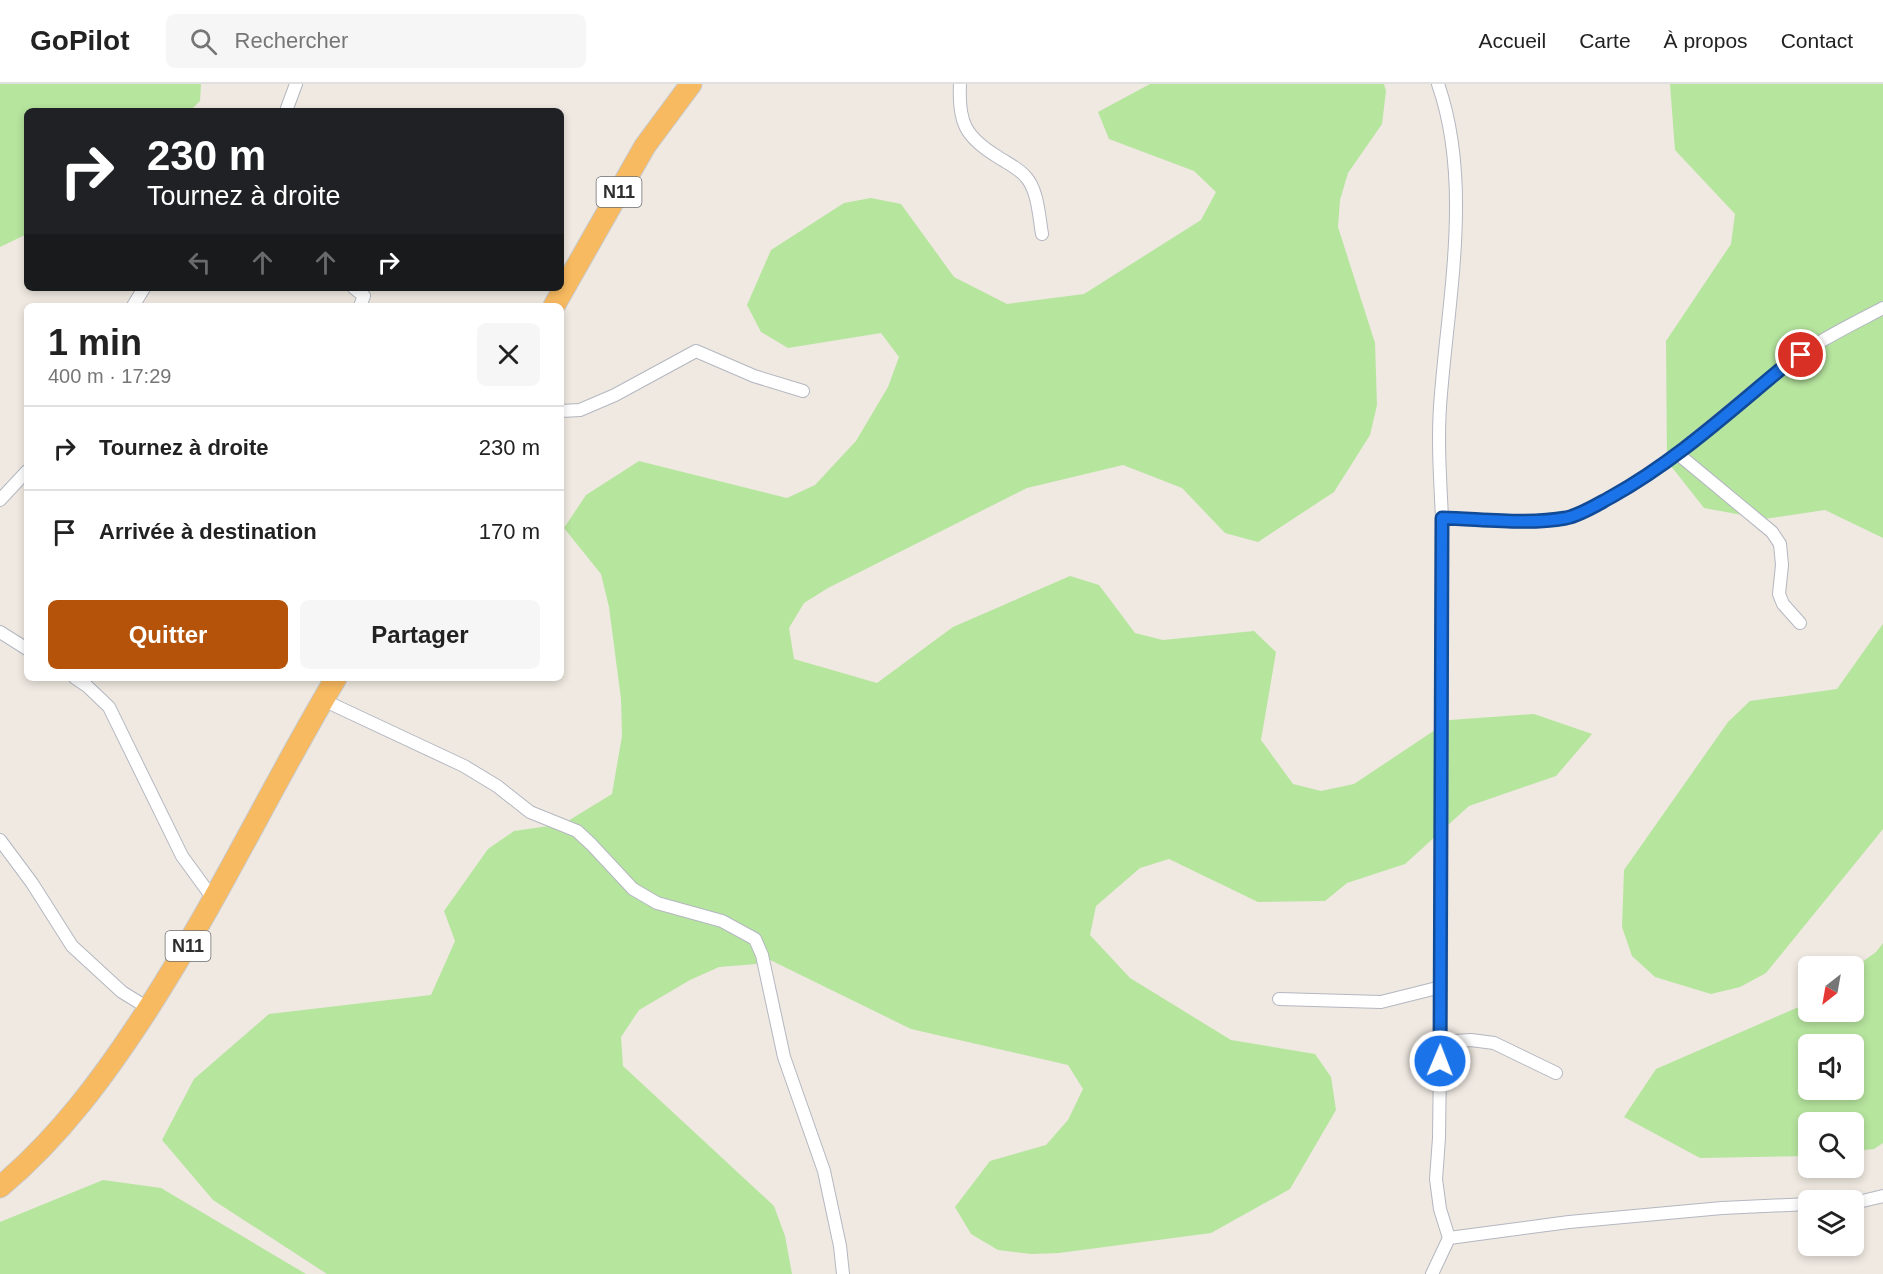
<!DOCTYPE html>
<html lang="fr">
<meta charset="utf-8">
<style>
body{margin:0;font-family:Arial,sans-serif;background:#f6f6f6;color:#222;height:100vh;display:flex;flex-direction:column;font-size:22px;white-space:nowrap}
*{box-sizing:border-box;margin:0}
p{font-size:20px;color:#767676}
.icon{flex:none;width:33px;height:33px;fill:none;stroke:currentColor;stroke-width:2;stroke-linecap:round;stroke-linejoin:round}
.map{position:relative;flex:1;overflow:hidden}
.drawer{position:absolute;left:24px;top:219px;width:540px;height:378px;display:flex;flex-direction:column;background:#fff;border-radius:9px;box-shadow:0 3px 9px #0003}
.drawer>*{flex:none}
.guide{position:absolute;left:24px;top:24px;width:540px;height:183px;border-radius:9px;box-shadow:0 3px 9px #0003;background:#202124;color:#fff;overflow:hidden}
.needle{width:39px;rotate:211deg}
.fabs{position:absolute;left:1798px;top:872px;display:grid;gap:12px}
.fabs a{display:grid;place-items:center;width:66px;height:66px;border-radius:9px;background:#fff;box-shadow:0 3px 9px #0003;font-size:30px}
.pin{position:absolute;display:grid;place-items:center;width:51px;height:51px;color:#fff;margin:-26px;border:3px solid #fff;border-radius:50%;box-shadow:0 2px 6px #0007}
.me{position:absolute;width:66px;margin:-33px;rotate:1deg;stroke-linejoin:round;filter:drop-shadow(0 0 4px #0008)}
.turn{display:flex;align-items:center;gap:21px;height:126px;padding:0 24px;font-size:27px}
.turn .icon{width:78px;height:78px;stroke-width:2.5}
.turn b{display:block;font-size:42px;line-height:51px}
.lanes{display:flex;align-items:center;height:57px;padding:0 24px;background:#0003;justify-content:center;gap:30px;direction:ltr}
.lanes .off{opacity:.35}
.round{display:grid;place-items:center;flex:none;width:63px;height:63px;border-radius:9px;background:#f6f6f6}
.summary{display:flex;align-items:center;justify-content:space-between;height:102px;padding:0 24px}
h1{font-size:36px;font-weight:600;line-height:45px}
.cta{display:flex;gap:12px;margin-top:auto;padding:12px 24px}
.cta a{flex:1;height:69px;border-radius:9px;background:#b45309;color:#fff;font-size:24px;font-weight:600;line-height:69px;text-align:center}
.cta a+a{background:#f6f6f6;color:#222}
ul{padding:0;list-style:none}
li{display:flex;align-items:center;gap:18px;height:84px;padding:0 24px;border-top:2px solid #e0e0e0}
li div{flex:1}
li b{display:block;font-size:22px}
li em{font-style:normal}
header{display:flex;align-items:center;gap:36px;box-sizing:border-box;height:84px;padding:0 30px;background:#fff;border-bottom:2px solid #e0e0e0}
header strong{font-size:28px}
nav{display:flex;gap:33px;margin-inline-start:auto;font-size:21px}
.search{width:420px;height:54px;background:#f6f6f6;display:flex;align-items:center;gap:15px;box-sizing:border-box;padding:0 21px;border-radius:9px;color:#767676;font-size:22px}
.map>svg:first-child{display:block}
.green{fill:#b6e59e;fill-rule:evenodd}
.lines{fill:none;stroke-linecap:round;stroke-linejoin:round}
.minor-casing{stroke:#b4b7c1;stroke-width:14}
.trunk-casing{stroke:#c9c9c9;stroke-width:23}
.minor{stroke:#fff;stroke-width:12}
.trunk{stroke:#f8ba60;stroke-width:21}
.route-casing{stroke:#114b97;stroke-width:15}
.route{stroke:#1a73e8;stroke-width:10}
.labels{text-anchor:middle;dominant-baseline:central;stroke-width:4.5;stroke-linejoin:round;paint-order:stroke}
.shield{fill:#fff;stroke:#6d6d6d;stroke-width:1.5}
.shield-label{font-size:18px;font-weight:bold;fill:#2e2e2e}
</style>
<header>
<strong>GoPilot</strong>
<div class="search"><svg class="icon" aria-label="search" viewBox="0 0 24 24"><circle cx="10" cy="10" r="6"/><path d="M15 15l6 6"/></svg>Rechercher</div>
<nav><a>Accueil</a><a>Carte</a><a>À propos</a><a>Contact</a></nav>
</header>
<div class="map">
<svg width="1883" height="1190" viewBox="0 0 1883 1190">
<rect width="100%" height="100%" fill="#efe9e1"/>
<!-- green -->
<g class="green">
<polygon points="0,0 201,0 200,17 190,27 27,27 27,150 0,163"/>
<polygon points="1150,0 1384,0 1386,7 1382,40 1348,89 1340,116 1338,143 1375,259 1377,321 1370,351 1334,408 1258,458 1225,449 1182,404 1123,381 1027,404 828,504 804,519 789,544 794,575 877,599 953,543 1070,492 1099,501 1135,549 1163,556 1254,547 1276,568 1261,656 1293,700 1321,707 1354,700 1450,636 1534,630 1592,650 1556,692 1469,722 1405,780 1347,799 1325,817 1258,818 1169,775 1140,784 1096,822 1090,851 1130,894 1231,956 1315,970 1331,993 1336,1026 1290,1105 1211,1149 1059,1169 1031,1170 998,1166 971,1150 955,1123 990,1077 1046,1061 1068,1036 1083,1005 1068,981 911,945 762,872 756,880 719,883 690,896 639,926 621,953 623,982 774,1122 785,1152 792,1190 327,1190 213,1116 162,1056 194,995 269,930 431,911 455,857 444,827 488,765 514,747 563,740 612,710 622,652 621,615 609,523 601,490 564,444 586,411 639,377 787,414 815,401 856,357 888,303 899,273 881,249 788,264 761,248 747,221 771,166 844,119 871,114 901,120 954,193 1007,220 1084,210 1201,136 1216,108 1194,87 1109,55 1098,28"/>
<polygon points="1670,0 1883,0 1883,454 1825,426 1764,435 1704,424 1667,377 1666,257 1731,160 1735,130 1675,66"/>
<polygon points="1883,540 1883,745 1766,889 1740,903 1711,910 1655,893 1632,872 1622,843 1624,786 1728,638 1750,617 1837,605"/>
<path d="M1883,859V1059L1874,1065L1854,1067V1038H1809V1072L1700,1074L1624,1033L1656,985L1801,922L1809,916V927H1854V884L1876,868ZM1809,960H1854V1005H1809Z"/>
<polygon points="103,1096 161,1104 306,1190 0,1190 0,1138"/>
</g>
<g class="lines">
<!-- minor casing -->
<g class="minor-casing">
<g id="minor">
<path d="M960,0C958,38 965,53 998,73C1007,79 1018,84 1025,92C1038,105 1039,133 1042,150"/>
<polyline points="286,27 296,0"/>
<polyline points="354,204 364,212 360,222"/>
<polyline points="133,222 144,204"/>
<polyline points="561,327 580,326 615,311 696,267 754,292 803,307"/>
<polyline points="1678,370 1772,448 1780,460 1782,481 1779,510 1783,520 1800,539"/>
<polyline points="0,416 27,387"/>
<path d="M1442,434C1475,435 1539,442 1569,433C1585,428 1600,419 1615,411C1677,376 1728,326 1785,282C1815,258 1849,242 1883,224"/>
<polyline points="0,548 27,565"/>
<polyline points="75,594 87,602 109,623 182,772 214,816"/>
<polyline points="323,616 464,682 497,702 530,728 577,747 591,760 633,805 657,819 722,837 755,855 762,871 784,973 824,1087 840,1162 843,1190"/>
<polyline points="0,756 32,799 72,862 122,908 148,924"/>
<polyline points="1279,915 1381,918 1441,903"/>
<polyline points="1440,958 1471,956 1494,959 1556,989"/>
<polyline points="1854,1119 1883,1112"/>
<polyline points="1449,1154 1569,1138 1722,1124 1809,1120"/>
<path d="M1432,1190L1449,1154L1440,1125L1436,1095L1439,1054L1441,903L1442,434C1440,392 1437,351 1441,310C1449,210 1472,97 1438,0"/>
</g>
</g>
<!-- trunk casing -->
<g class="trunk-casing">
<g id="trunk">
<polyline points="554,222 645,62 691,0"/>
<path d="M0,1103C60,1053 106,990 148,925C217,818 271,703 336,594"/>
</g>
</g>
<!-- minor -->
<use href="#minor" class="minor"/>
<!-- trunk -->
<use href="#trunk" class="trunk"/>
</g>
<g class="lines">
<!-- route casing -->
<g class="route-casing">
<path id="route" d="M1440,977L1442,434C1482,435 1526,441 1566,434C1581,431 1598,420 1611,413C1676,377 1730,327 1787,280L1801,271"/>
</g>
<!-- route -->
<use href="#route" class="route"/>
</g>
<g class="labels">
<!-- shield labels -->
<g class="shield">
<rect x="596.5" y="93" width="45" height="30" rx="4.5"/>
<rect x="165.5" y="847" width="45" height="30" rx="4.5"/>
</g>
<g class="shield-label">
<text x="619" y="108">N11</text>
<text x="188" y="862">N11</text>
</g>
</g>
</svg>
<div class="fabs">
<a><svg class="needle" viewBox="-14 -14 28 28"><path d="M0-13l5 13h-10z" fill="#e53935"/><path d="M0 13l5-13h-10z" fill="#767676"/></svg></a>
<a><svg class="icon" aria-label="sound" viewBox="0 0 24 24"><path d="M4 9h4l5-4v14l-5-4H4zM17 9q2 3 0 6"/></svg></a>
<a><svg class="icon" aria-label="search" viewBox="0 0 24 24"><circle cx="10" cy="10" r="6"/><path d="M15 15l6 6"/></svg></a>
<a><svg class="icon" aria-label="layers" viewBox="0 0 24 24"><path d="M12 4l9 5-9 5-9-5zM3 14l9 5 9-5"/></svg></a>
</div>
<div class="pin" style="left:1801px;top:271px;background:#d93025"><svg class="icon" aria-label="arrive" viewBox="0 0 24 24"><path d="M6 21V4h12l-3 4 3 4H6"/></svg></div>
<svg class="me" style="left:1440px;top:977px" viewBox="-20 -20 40 40"><circle r="17" fill="#1a73e8" stroke="#fff" stroke-width="3"/><path d="M0-11L8 9 0 5-8 9z" fill="#fff"/></svg>
<div class="guide">
<div class="turn"><svg class="icon" aria-label="right" viewBox="0 0 24 24"><path d="M7 20v-9h11M14 6l5 5-5 5"/></svg><div><b>230 m</b>Tournez à droite</div></div>
<div class="lanes"><svg class="icon off" aria-label="left" viewBox="0 0 24 24"><path d="M17 20v-9H6M10 6l-5 5 5 5"/></svg><svg class="icon off" aria-label="ahead" viewBox="0 0 24 24"><path d="M12 20V5M6 11l6-6 6 6"/></svg><svg class="icon off" aria-label="ahead" viewBox="0 0 24 24"><path d="M12 20V5M6 11l6-6 6 6"/></svg><svg class="icon" aria-label="right" viewBox="0 0 24 24"><path d="M7 20v-9h11M14 6l5 5-5 5"/></svg></div>
</div>
<section class="drawer">
<div class="summary"><div><h1>1 min</h1><p>400 m · 17:29</p></div><a class="round"><svg class="icon" aria-label="close" viewBox="0 0 24 24"><path d="M6 6l12 12M18 6L6 18"/></svg></a></div>
<ul>
<li><svg class="icon" aria-label="right" viewBox="0 0 24 24"><path d="M7 20v-9h11M14 6l5 5-5 5"/></svg><div><b>Tournez à droite</b></div><em>230 m</em></li>
<li><svg class="icon" aria-label="arrive" viewBox="0 0 24 24"><path d="M6 21V4h12l-3 4 3 4H6"/></svg><div><b>Arrivée à destination</b></div><em>170 m</em></li>
</ul>
<div class="cta"><a>Quitter</a><a>Partager</a></div>
</section>
</div>
